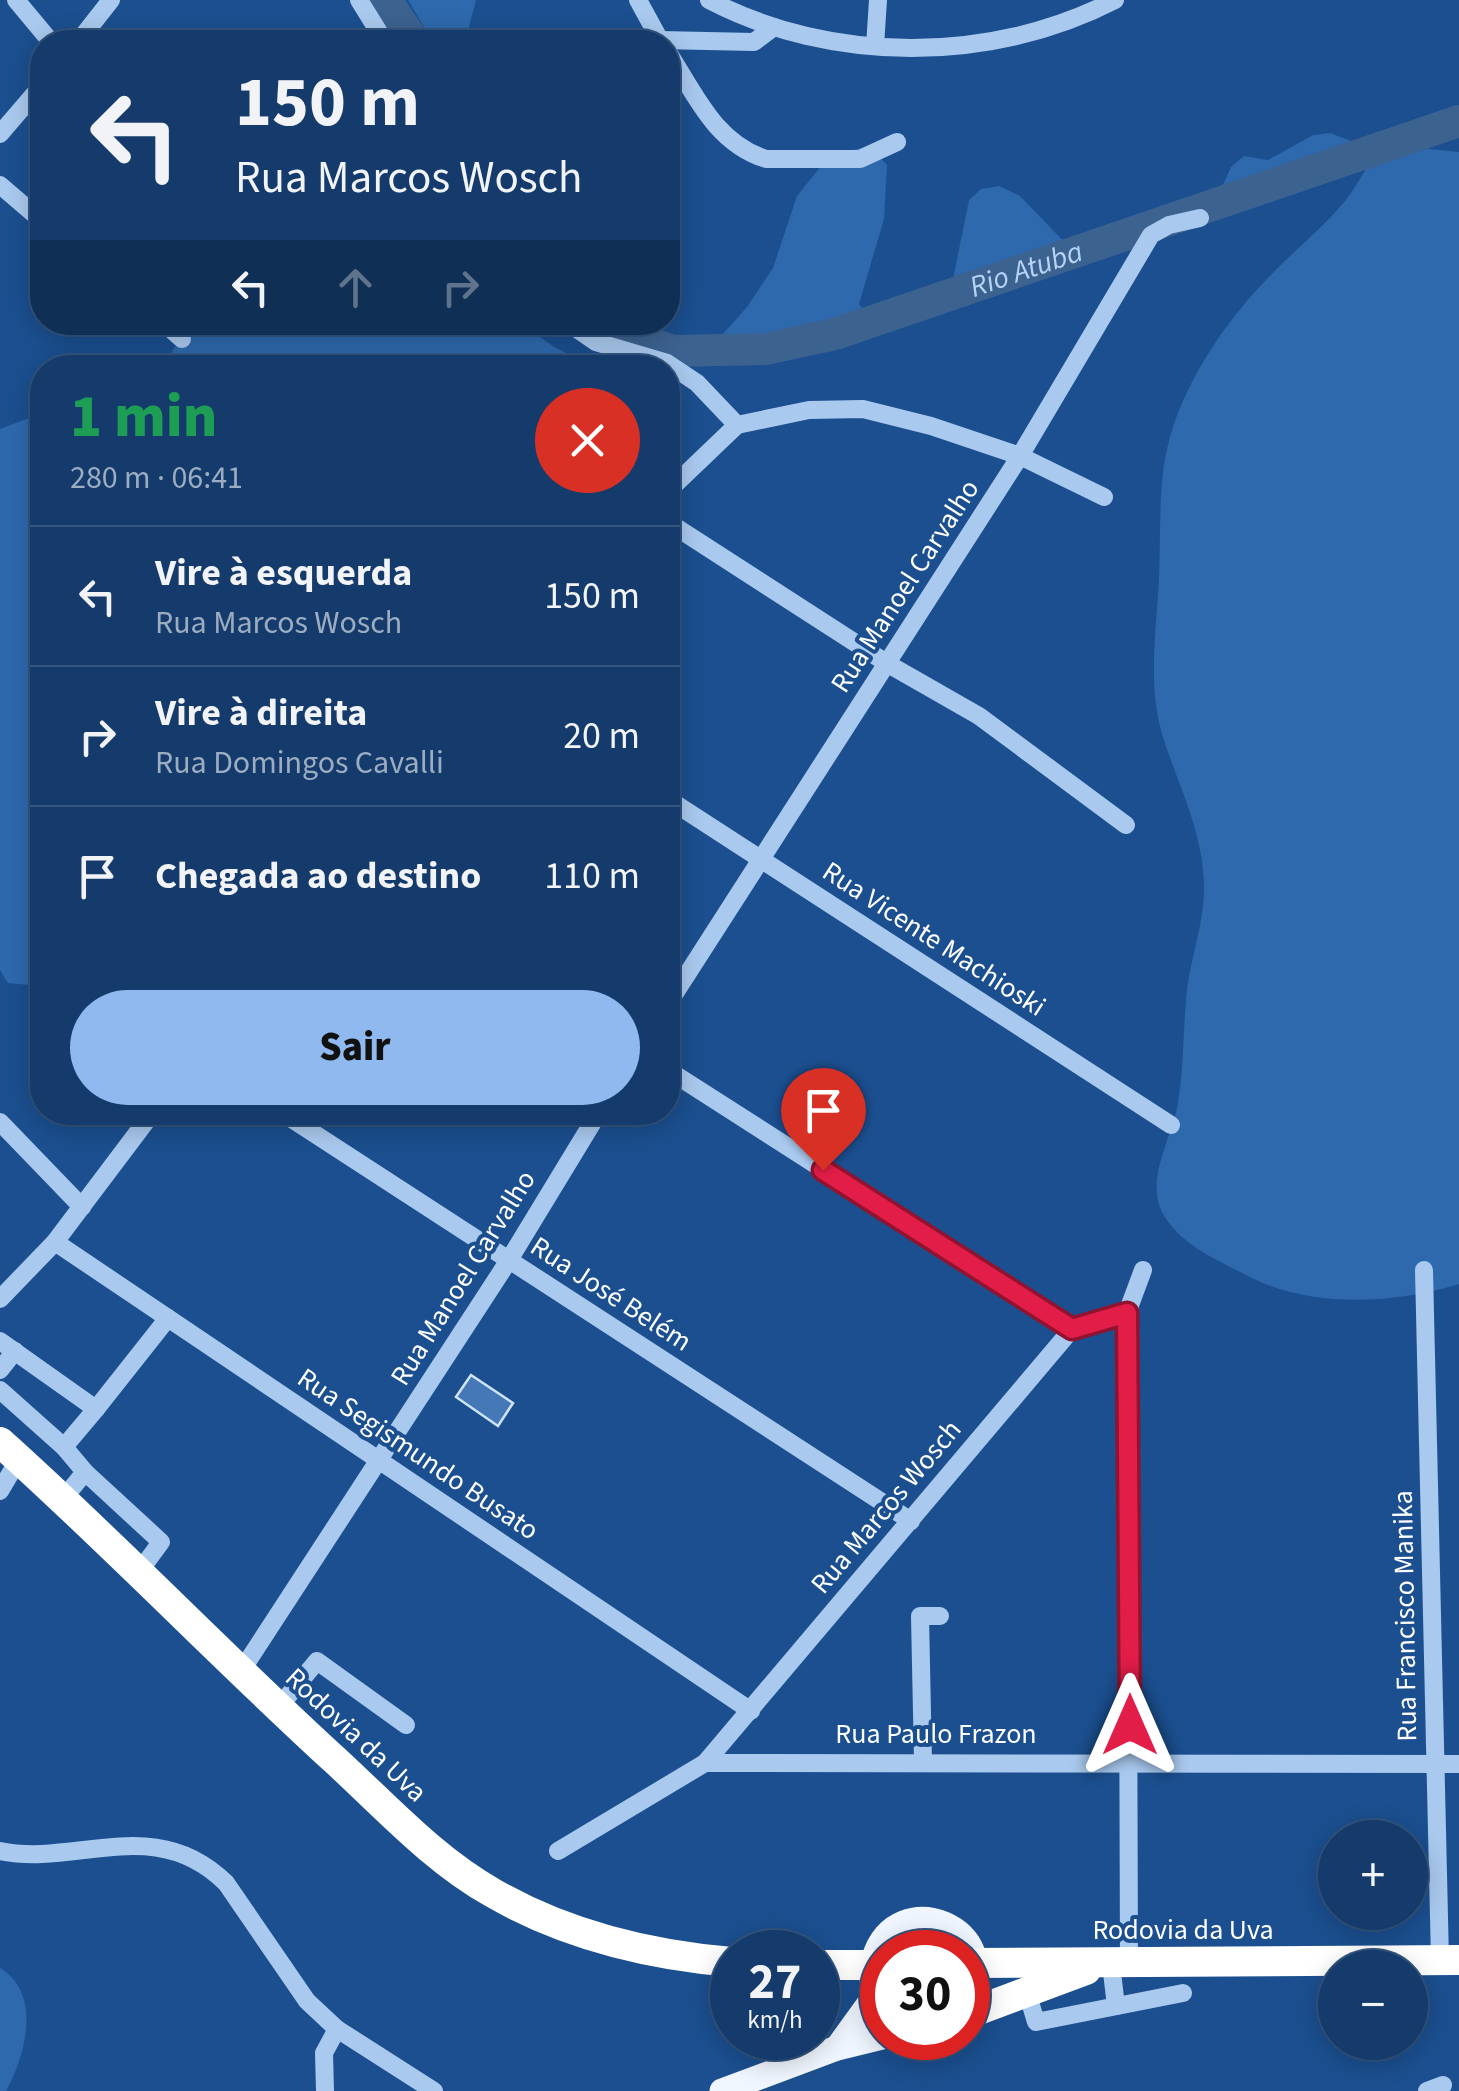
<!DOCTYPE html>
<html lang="pt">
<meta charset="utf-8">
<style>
body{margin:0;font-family:"Source Sans 3",sans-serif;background:#1d4271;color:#f1f3f6;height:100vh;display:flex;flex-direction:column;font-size:38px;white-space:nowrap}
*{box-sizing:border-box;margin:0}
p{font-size:32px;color:#9dadc1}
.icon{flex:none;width:55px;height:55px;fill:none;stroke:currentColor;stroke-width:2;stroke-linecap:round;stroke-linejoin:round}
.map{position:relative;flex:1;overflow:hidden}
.side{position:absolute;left:30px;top:355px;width:650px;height:770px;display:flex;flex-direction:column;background:#143b6b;border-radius:40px;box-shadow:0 5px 25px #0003,0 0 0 2px #33557e}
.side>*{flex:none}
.hud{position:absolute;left:30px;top:30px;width:650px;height:305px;border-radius:40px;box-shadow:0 5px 25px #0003,0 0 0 2px #33557e;background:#143b6b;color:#f1f3f6;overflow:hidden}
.fabs{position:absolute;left:1318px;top:1820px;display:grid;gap:20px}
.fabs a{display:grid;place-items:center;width:110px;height:110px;border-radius:50%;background:#143b6b;box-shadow:0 5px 25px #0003,0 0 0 2px #33557e;font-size:50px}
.speed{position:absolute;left:710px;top:1930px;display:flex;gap:20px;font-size:50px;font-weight:700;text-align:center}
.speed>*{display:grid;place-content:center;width:130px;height:130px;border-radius:50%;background:#143b6b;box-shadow:0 5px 25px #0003,0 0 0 2px #33557e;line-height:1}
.speed small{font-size:25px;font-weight:400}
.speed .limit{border:15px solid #d22;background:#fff;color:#111}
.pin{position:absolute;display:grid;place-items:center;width:85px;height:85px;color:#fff;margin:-102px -42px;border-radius:50% 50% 50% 0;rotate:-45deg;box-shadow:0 0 10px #0007}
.pin .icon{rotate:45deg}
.me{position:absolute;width:110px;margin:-55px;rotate:0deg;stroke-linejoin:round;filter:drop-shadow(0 0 8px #0008)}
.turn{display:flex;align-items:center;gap:35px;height:210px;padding:0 40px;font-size:45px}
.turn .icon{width:130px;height:130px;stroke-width:2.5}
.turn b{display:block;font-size:70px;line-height:85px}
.lanes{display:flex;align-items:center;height:95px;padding:0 40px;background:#0003;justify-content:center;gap:50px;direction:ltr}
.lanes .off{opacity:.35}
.round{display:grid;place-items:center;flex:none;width:105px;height:105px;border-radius:52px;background:#1d4271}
.headline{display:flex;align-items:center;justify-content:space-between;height:170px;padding:0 40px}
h1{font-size:60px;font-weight:800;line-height:75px;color:#1e9e55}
.primary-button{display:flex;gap:20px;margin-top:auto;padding:20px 40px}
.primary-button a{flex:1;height:115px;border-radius:60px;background:#90b9f0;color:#111;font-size:40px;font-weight:800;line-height:115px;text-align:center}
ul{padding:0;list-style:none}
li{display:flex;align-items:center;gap:30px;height:140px;padding:0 40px;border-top:2px solid #33557e}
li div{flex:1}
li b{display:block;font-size:38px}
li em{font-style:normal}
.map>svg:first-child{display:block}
.green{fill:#2e69ad}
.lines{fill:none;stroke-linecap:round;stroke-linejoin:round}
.river{stroke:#3c6290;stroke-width:32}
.building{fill:#4478b7;stroke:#cfe3fa;stroke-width:2.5}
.minor{stroke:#a9c9ee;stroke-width:18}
.major{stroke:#f0f6ff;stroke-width:25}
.highway{stroke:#fff;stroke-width:30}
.route-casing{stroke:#92132f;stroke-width:25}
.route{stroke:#e11d48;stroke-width:18}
.labels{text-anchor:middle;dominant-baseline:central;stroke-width:8;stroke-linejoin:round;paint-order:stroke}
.street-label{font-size:28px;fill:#fff;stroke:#1b4f8f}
.water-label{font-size:30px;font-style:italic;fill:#b5d3f5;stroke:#1b4f8f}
</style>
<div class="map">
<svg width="1459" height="2091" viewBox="0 0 1459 2091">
<rect width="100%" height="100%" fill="#1b4f8f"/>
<!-- green -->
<g class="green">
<polygon points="408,0 476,0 465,42 433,42"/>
<path d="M1330,133L1351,141L1459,152V1284C1396,1304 1312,1308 1252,1278C1220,1261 1180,1246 1162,1212C1145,1178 1173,1136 1178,1103C1184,1065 1183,1027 1187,990C1191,956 1205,920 1204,886C1203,830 1178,786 1162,734C1147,682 1157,629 1159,577C1161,534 1158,490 1167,449C1181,387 1222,326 1265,281C1290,254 1321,230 1345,201C1356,187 1364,171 1374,157L1369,144L1354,145L1216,200L1231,167L1244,156L1268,160L1313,135Z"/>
<path d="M869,146L887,165L884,219L859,304L875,325C818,344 773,349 713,345L747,307L773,268L797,196L829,156Z"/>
<polygon points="999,186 1020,196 1076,254 949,299 969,200 981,189"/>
<polygon points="192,322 519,323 556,348 594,367 161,368"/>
<polygon points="42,413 42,980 30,985 8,983 0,970 0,429"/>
<polygon points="924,1936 949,1940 962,1952 897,1952 912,1939"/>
<path d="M0,1968C43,1994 25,2057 6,2091H0Z"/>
</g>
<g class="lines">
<!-- river -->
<g class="river">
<polyline points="386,0 414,42"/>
<path id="s1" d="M585,322L674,351L765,349L835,334L1459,121"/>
</g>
</g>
<!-- building -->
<polygon class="building" points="471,1375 513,1403 498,1426 456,1397"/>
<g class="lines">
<!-- minor -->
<g class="minor">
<polyline points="16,0 51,42"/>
<polyline points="359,0 385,42"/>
<polyline points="638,0 661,42"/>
<path d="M709,0C832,64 991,64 1115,0"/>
<polyline points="660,40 754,42 774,27"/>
<polyline points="78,42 111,0"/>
<polyline points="875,46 878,0"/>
<path d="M668,52C695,94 715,143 766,159H860L897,142"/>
<polyline points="0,134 42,85"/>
<polyline points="0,185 42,221"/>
<polyline points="163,322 182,339"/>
<polyline points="567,322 596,342 667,363 697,383 737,425"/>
<polyline points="737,425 809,410 863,409 931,426 1020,456 1104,497"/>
<polyline points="668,491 737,425"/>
<polyline points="668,522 888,664 979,716 1126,825"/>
<polyline points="668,799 1171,1125"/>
<polyline points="668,1004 1020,456 1151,235 1169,225 1200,218"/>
<polyline points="668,1070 1072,1329"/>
<polyline points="281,1112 911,1521"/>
<polyline points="0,1122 82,1207"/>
<polyline points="55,1242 751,1711"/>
<polyline points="1424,1270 1440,1960"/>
<polyline points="0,1299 55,1242 153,1112"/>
<polyline points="0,1341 96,1409 64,1447"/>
<polyline points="0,1370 15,1351"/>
<polyline points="0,1390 64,1447 85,1472 63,1499"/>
<polyline points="96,1409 168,1318"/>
<polyline points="85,1472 161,1542 139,1572"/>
<polyline points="0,1491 19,1459"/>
<polyline points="240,1673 509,1260 599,1112"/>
<polyline points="278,1708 317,1661 406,1725"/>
<polyline points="923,1762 920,1616 940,1616"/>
<polyline points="705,1763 1072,1329 1127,1313"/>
<path d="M0,1851C77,1867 155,1813 226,1883L307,2001L337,2029L434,2091"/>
<polyline points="558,1851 705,1763 1459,1764"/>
<polyline points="1111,1964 1116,2006"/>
<polyline points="1129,1964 1127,1313 1143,1270"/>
<polyline points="1027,1992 1036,2022 1183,1993"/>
<polyline points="325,2091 324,2053 337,2029"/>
<polyline points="1427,2091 1443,2085"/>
</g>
<!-- major -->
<g class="major">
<path d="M882,2002C872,1989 869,1974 874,1958C897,1883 1007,1928 968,2001"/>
<polyline points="837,2048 876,1994"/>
<polyline points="722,2091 837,2048 882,2037"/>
</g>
<!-- highway -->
<g class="highway">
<path d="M0,1442C115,1545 222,1657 336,1761C386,1807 434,1860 493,1893C566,1935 650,1955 732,1962"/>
<polyline points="968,1963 1459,1960"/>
<polyline points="818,1965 882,1965"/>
<polyline points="968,2014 1086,1970"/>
</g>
</g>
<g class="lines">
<!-- route casing -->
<g class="route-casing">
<polyline id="route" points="823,1170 1072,1329 1127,1313 1130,1725"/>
</g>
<!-- route -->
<use href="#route" class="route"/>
</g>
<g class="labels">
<!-- street labels -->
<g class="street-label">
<text transform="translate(905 586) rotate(-57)">Rua Manoel Carvalho</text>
<text transform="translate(934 939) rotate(33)">Rua Vicente Machioski</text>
<text transform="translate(463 1278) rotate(-58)">Rua Manoel Carvalho</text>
<text transform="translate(611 1294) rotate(33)">Rua José Belém</text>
<text transform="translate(418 1454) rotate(34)">Rua Segismundo Busato</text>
<text transform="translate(886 1507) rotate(-50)">Rua Marcos Wosch</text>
<text transform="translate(1405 1616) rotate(-91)">Rua Francisco Manika</text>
<text x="936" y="1734">Rua Paulo Frazon</text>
<text transform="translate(356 1735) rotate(43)">Rodovia da Uva</text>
<text x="1183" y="1930">Rodovia da Uva</text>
</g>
<!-- water labels -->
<g class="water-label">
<text stroke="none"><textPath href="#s1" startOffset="458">Rio Atuba</textPath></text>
</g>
</g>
</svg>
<div class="fabs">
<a>+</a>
<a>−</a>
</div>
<div class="speed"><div>27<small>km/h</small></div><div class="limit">30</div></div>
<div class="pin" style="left:823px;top:1170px;background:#d93025"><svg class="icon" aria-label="arrive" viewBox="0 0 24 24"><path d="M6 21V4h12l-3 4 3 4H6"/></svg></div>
<svg class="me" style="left:1130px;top:1725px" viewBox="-20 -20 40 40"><path d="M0-17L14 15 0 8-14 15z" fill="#e11d48" stroke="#fff" stroke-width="4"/></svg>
<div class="hud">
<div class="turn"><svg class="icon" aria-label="left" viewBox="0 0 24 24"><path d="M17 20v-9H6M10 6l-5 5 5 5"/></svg><div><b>150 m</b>Rua Marcos Wosch</div></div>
<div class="lanes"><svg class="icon" aria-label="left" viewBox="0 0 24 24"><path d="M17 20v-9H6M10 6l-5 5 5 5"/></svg><svg class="icon off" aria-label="ahead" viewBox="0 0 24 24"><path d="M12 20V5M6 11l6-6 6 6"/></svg><svg class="icon off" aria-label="right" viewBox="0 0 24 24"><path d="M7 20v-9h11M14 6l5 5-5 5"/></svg></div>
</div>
<section class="side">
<div class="headline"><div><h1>1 min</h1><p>280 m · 06:41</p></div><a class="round" style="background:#d93025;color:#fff"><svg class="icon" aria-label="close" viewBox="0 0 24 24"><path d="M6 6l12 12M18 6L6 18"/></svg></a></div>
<ul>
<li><svg class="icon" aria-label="left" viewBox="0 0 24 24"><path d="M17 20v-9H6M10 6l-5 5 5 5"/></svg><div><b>Vire à esquerda</b><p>Rua Marcos Wosch</p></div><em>150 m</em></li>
<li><svg class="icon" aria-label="right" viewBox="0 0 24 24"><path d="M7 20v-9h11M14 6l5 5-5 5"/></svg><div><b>Vire à direita</b><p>Rua Domingos Cavalli</p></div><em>20 m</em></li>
<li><svg class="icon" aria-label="arrive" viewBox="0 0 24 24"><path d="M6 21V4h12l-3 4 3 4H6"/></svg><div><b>Chegada ao destino</b></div><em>110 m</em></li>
</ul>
<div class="primary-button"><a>Sair</a></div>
</section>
</div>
